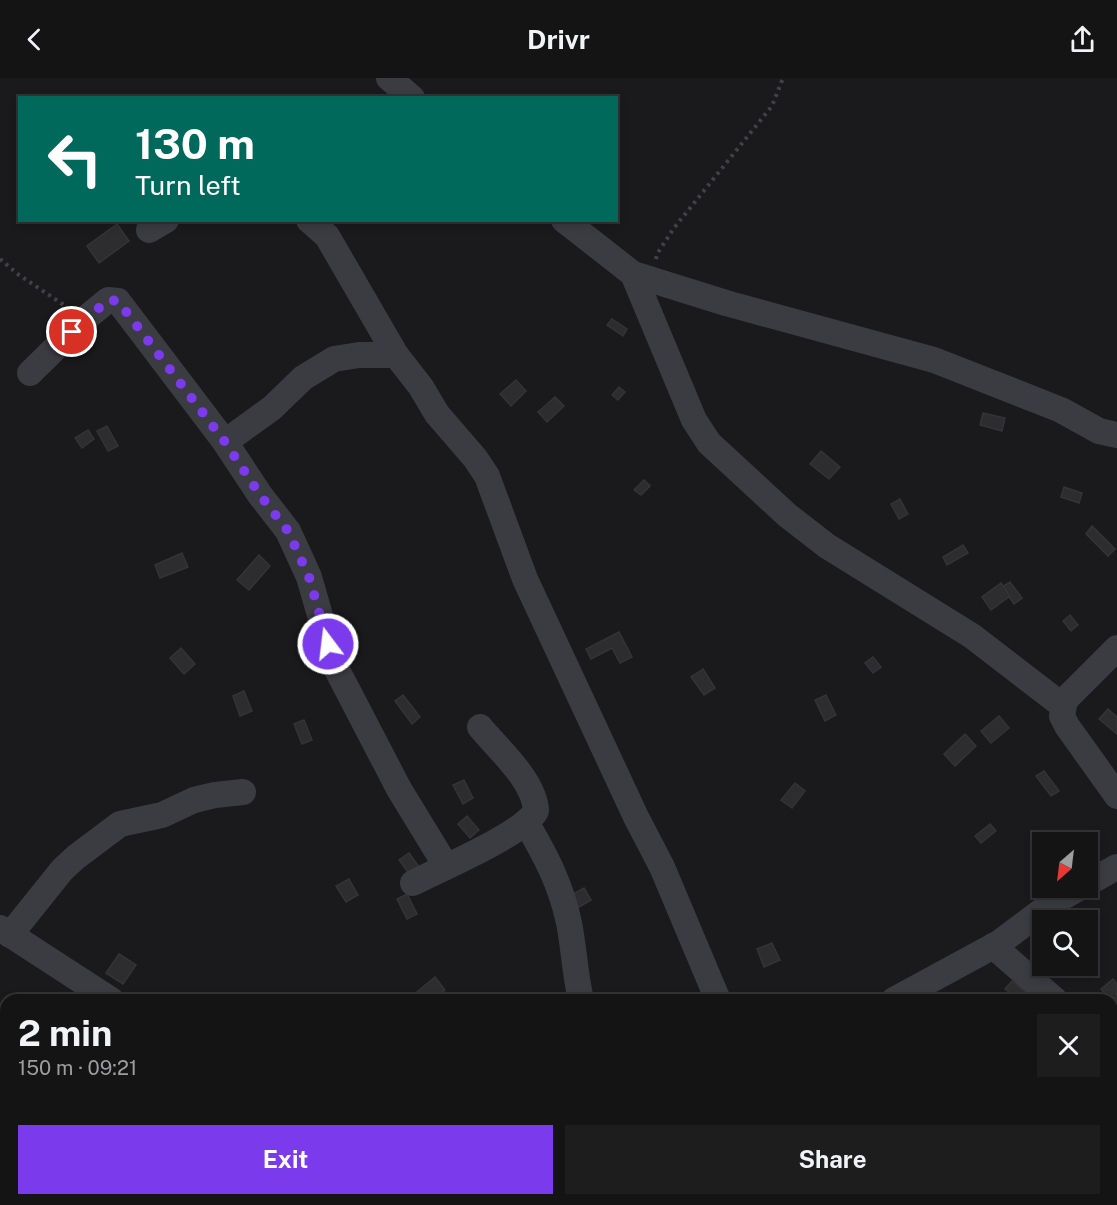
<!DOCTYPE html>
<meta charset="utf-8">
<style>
body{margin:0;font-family:"Public Sans",sans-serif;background:#1d1d1e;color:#f1f3f6;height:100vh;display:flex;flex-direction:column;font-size:22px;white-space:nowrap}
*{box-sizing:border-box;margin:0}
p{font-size:20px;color:#9d9ea0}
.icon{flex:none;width:33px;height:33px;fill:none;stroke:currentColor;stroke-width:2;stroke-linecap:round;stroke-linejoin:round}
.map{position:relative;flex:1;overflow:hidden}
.side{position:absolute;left:0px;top:916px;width:1118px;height:212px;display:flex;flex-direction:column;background:#141415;border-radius:18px 18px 0 0;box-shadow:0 3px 9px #0003,0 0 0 2px #333334}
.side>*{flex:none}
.top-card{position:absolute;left:18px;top:18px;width:600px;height:126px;border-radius:0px;box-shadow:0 3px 9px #0003,0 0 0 2px #333334;background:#00695c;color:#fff;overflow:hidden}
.needle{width:39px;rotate:208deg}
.controls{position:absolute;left:1032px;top:754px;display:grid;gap:12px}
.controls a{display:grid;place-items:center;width:66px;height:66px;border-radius:0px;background:#141415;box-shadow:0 3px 9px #0003,0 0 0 2px #333334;font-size:30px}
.pin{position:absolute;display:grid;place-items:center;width:51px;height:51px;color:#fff;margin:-26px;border:3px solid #fff;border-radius:50%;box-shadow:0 2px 6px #0007}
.me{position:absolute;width:66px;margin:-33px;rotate:345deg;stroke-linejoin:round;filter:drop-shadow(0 0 4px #0008)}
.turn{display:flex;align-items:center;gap:21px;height:126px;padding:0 18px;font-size:27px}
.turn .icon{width:78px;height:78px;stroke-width:2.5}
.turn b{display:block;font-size:42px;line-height:51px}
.round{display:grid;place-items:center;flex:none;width:63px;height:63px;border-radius:0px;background:#1d1d1e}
.head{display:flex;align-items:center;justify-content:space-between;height:102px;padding:0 18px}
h1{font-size:36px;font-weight:700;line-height:45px}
.action{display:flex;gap:12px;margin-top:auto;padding:12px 18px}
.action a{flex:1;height:69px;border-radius:0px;background:#7c3aed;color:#fff;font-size:24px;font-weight:700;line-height:69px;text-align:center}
.action a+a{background:#1d1d1e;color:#f1f3f6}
header{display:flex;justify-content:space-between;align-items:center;height:78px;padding:0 18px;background:#141415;font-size:27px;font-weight:700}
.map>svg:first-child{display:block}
.building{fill:#2d2d30;stroke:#343438;stroke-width:1.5}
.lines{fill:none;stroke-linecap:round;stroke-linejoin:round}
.path{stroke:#414249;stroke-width:4;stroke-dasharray:3 4.5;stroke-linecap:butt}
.minor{stroke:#3b3b42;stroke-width:26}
.route{stroke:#7c3aed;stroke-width:10;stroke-dasharray:0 18}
</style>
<header><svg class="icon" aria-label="back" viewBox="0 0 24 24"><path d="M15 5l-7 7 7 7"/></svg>Drivr<svg class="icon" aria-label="share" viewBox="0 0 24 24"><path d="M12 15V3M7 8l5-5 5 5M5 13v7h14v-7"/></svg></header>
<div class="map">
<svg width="1117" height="1127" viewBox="0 0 1117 1127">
<rect width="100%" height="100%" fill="#1a1a1c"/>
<!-- building -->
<g class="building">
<polygon points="117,146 129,163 99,185 87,168"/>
<polygon points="612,241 627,251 623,258 607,247"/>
<polygon points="516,302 526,313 511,328 500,316"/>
<polygon points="619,309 625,314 618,322 612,317"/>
<polygon points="555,319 564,328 547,344 538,334"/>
<polygon points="983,335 1005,340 1002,353 980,347"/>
<polygon points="107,348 118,368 108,373 97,353"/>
<polygon points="88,352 94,361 82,370 75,360"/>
<polygon points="821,373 840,389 829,401 810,386"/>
<polygon points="644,402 650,408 641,417 634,412"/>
<polygon points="1064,409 1082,415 1079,425 1061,419"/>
<polygon points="900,421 908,436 899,441 891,426"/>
<polygon points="1092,448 1115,471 1108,478 1086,456"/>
<polygon points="963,467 968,475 947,487 943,479"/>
<polygon points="182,475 188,489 160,500 155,487"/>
<polygon points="259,477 270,488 249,512 237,502"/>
<polygon points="1010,504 1022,520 1014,526 1002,509"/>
<polygon points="1001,505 1010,518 991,532 982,519"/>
<polygon points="1070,537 1078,547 1071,553 1063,543"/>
<polygon points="619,554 632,579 620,585 612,570 591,581 586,571"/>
<polygon points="181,570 195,586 184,596 170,580"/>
<polygon points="873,579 881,589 873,595 865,585"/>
<polygon points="703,591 715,610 704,617 691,599"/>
<polygon points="244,613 252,633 240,638 233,618"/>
<polygon points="403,617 420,639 412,646 395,623"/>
<polygon points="826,617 836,637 825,643 815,622"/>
<polygon points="1108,631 1117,639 1117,656 1099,641"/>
<polygon points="999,638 1009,650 991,665 981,653"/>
<polygon points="304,642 312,662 302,666 294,646"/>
<polygon points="965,656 976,668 955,688 944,676"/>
<polygon points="1044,693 1059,713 1051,718 1036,698"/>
<polygon points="464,702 473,720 463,726 453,707"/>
<polygon points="795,705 805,713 792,730 781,722"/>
<polygon points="467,738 479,752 470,760 458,746"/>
<polygon points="990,746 996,753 981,765 975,758"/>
<polygon points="409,775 422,793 412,800 399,782"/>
<polygon points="349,801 358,817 346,824 336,808"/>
<polygon points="584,810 591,822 574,832 566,820"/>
<polygon points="407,816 417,836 407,841 397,821"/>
<polygon points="772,865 780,882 764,889 757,871"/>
<polygon points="119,876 136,887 123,906 106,895"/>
<polygon points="435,899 445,912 432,922 424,922 417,914"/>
<polygon points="1113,901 1117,906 1117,929 1101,911"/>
<polygon points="1012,903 1036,922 1019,922 1005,911"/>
</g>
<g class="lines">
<!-- path -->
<g class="path">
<polyline points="0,181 19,197 67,229"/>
<polyline points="656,181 657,176 674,150 772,28 783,0"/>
</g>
<!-- minor -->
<g class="minor">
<polyline points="389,0 412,20"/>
<polyline points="309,142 327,158 396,277 421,309 437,336 475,380 487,398 525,501 636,739 662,789 718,922"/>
<polyline points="564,142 633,196 694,342 709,365 787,437 827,468 972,558 1063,628"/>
<polyline points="149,152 166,142"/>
<polyline points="633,196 726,225 934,282 1061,332 1099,353 1117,357"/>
<polyline points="30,295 86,240 108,222 118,223 225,364 260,417 288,453 309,499 334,586 399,711 446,788"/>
<polyline points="225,364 272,330 303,300 334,281 359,277 396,277"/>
<polyline points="1117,570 1065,622 1062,638 1067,648 1117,718"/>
<path d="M526,744C545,777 561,806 569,845C574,870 575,897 581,922"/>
<path d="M413,805C440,791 523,756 536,733C535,703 498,671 480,649"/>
<polyline points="1088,805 1117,789"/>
<polyline points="0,850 111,922"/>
<polyline points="10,857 62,792 76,779 120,746 162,737 194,722 215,717 243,714"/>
<polyline points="993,868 1055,922"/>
<polyline points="894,922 999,865 1051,826 1079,810"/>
<polyline points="1112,983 1117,991"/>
<polyline points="0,1067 6,1071"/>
<polyline points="71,1122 77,1127"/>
<polyline points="534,1122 534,1127"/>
<polyline points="802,1122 804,1127"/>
<polyline points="274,1127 293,1122"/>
</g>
</g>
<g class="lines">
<!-- route -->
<polyline class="route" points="72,254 108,222 118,223 225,364 260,417 288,453 309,499 328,566"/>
</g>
</svg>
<div class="controls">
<a><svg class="needle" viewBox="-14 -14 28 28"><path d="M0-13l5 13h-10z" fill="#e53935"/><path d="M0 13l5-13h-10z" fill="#9d9ea0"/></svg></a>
<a><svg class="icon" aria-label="search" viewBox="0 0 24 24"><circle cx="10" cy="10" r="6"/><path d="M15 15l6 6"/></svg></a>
</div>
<div class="pin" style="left:72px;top:254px;background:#d93025"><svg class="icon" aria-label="arrive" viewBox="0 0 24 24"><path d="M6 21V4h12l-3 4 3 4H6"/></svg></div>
<svg class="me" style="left:328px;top:566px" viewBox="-20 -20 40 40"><circle r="17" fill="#7c3aed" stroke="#fff" stroke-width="3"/><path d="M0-11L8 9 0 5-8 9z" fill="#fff"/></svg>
<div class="top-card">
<div class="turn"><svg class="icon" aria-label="left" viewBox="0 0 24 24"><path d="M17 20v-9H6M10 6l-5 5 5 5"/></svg><div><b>130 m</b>Turn left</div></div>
</div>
<section class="side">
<div class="head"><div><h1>2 min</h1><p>150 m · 09:21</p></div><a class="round"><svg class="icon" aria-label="close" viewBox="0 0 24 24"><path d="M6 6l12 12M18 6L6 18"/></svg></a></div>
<div class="action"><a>Exit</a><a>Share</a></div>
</section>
</div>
